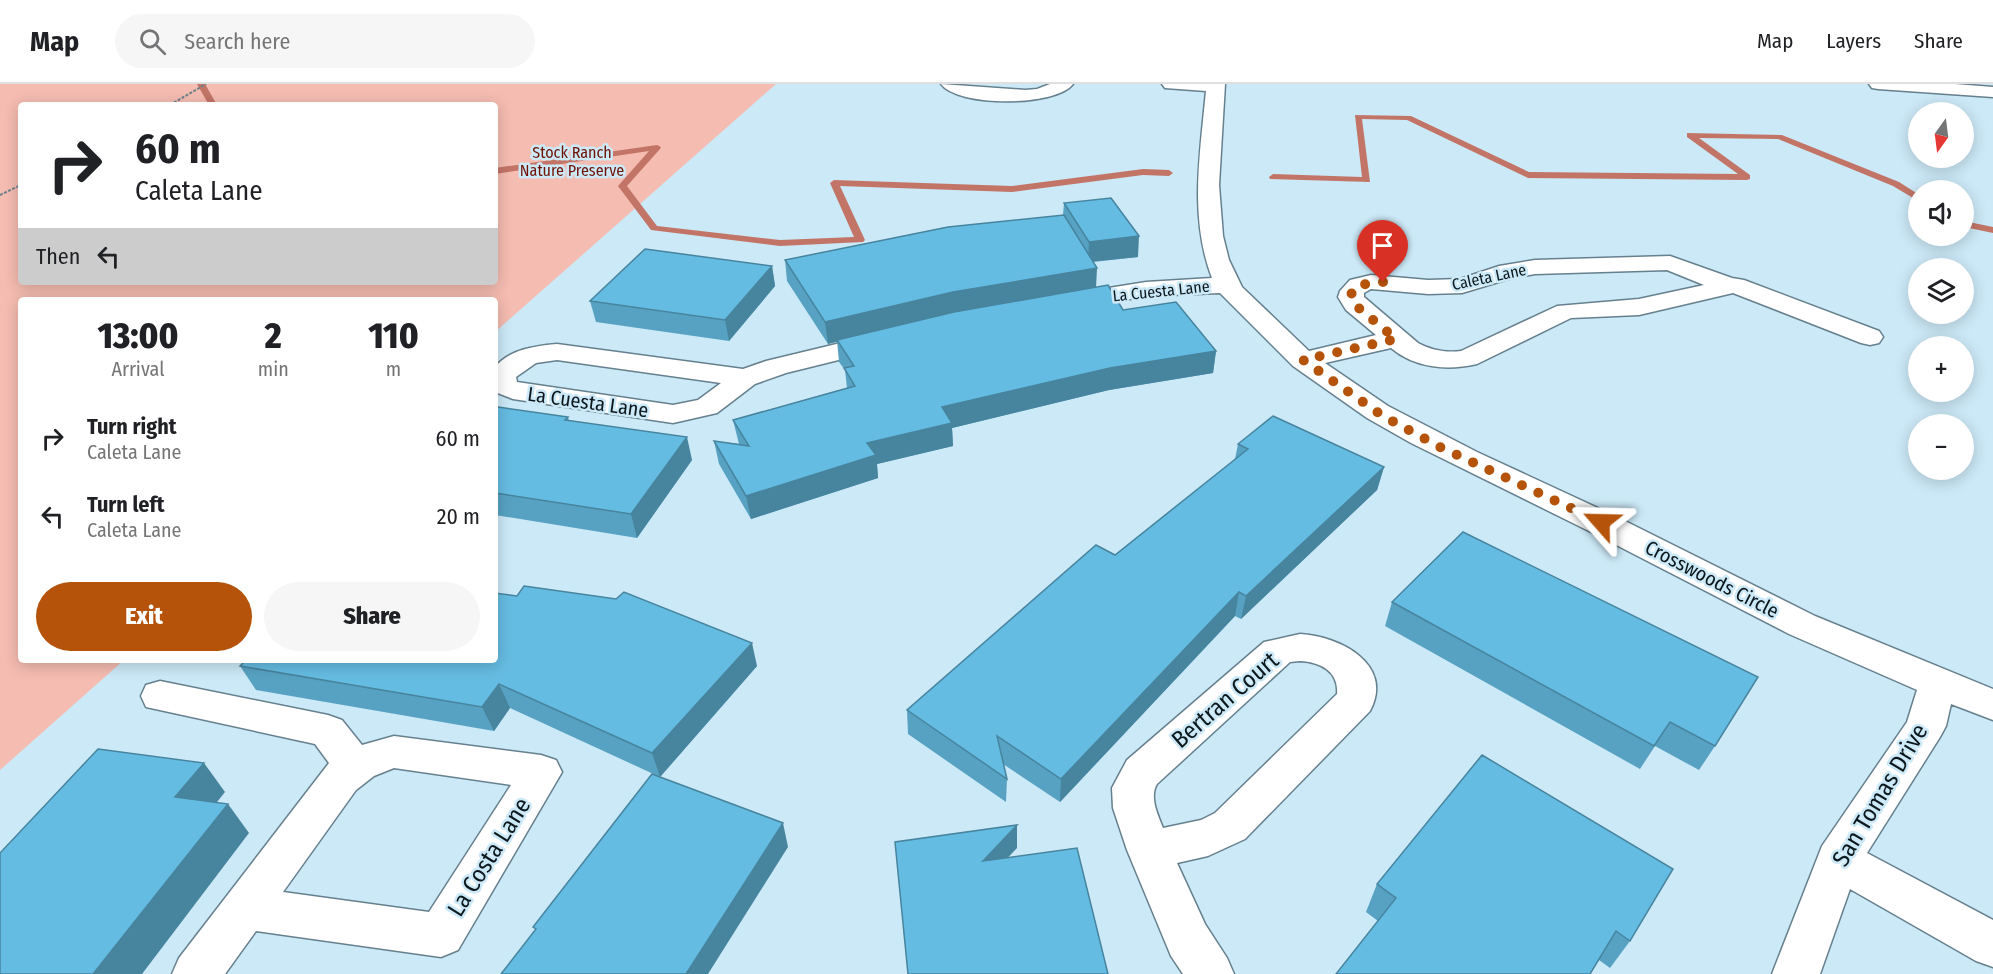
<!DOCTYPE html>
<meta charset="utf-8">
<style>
body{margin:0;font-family:"Fira Sans Condensed",sans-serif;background:#f6f6f6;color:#202124;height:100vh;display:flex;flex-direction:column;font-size:22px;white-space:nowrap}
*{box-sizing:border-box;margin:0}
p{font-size:20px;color:#757577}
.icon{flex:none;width:33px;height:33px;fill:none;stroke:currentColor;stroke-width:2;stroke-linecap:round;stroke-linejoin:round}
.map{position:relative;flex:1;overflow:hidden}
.drawer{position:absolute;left:18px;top:213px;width:480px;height:366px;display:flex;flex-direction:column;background:#fff;border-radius:6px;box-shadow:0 3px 15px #0003}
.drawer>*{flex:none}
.banner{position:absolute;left:18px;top:18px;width:480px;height:183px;border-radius:6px;box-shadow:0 3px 15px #0003;background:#fff;color:#202124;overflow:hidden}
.needle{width:39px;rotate:194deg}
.buttons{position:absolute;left:1908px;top:18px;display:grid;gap:12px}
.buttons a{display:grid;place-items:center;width:66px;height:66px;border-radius:50%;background:#fff;box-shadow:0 3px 15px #0003;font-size:30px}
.pin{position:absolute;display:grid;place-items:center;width:51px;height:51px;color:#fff;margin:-62px -26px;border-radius:50% 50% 50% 0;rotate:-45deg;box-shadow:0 0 6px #0007}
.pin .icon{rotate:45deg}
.me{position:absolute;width:66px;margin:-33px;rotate:295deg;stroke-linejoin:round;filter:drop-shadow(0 0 4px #0008)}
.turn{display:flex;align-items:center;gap:21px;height:126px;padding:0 18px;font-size:27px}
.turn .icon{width:78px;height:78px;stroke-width:2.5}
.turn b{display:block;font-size:42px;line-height:51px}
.then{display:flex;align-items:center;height:57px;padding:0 18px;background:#0003;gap:12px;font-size:22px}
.eta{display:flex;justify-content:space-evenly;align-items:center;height:102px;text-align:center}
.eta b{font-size:36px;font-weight:800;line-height:42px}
.action{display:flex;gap:12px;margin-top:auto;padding:12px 18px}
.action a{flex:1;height:69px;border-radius:36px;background:#b45309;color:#fff;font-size:24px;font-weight:800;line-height:69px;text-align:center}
.action a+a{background:#f6f6f6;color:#202124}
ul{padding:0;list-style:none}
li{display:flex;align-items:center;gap:18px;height:78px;padding:0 18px}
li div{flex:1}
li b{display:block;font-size:22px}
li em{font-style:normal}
header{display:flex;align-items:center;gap:36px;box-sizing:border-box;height:84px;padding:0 30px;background:#fff;border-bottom:2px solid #e0e0e0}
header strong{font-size:28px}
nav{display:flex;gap:33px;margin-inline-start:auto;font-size:21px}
.search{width:420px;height:54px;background:#f6f6f6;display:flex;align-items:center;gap:15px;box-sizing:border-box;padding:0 21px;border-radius:33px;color:#757577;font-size:22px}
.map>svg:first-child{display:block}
.green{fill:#f5bcb1;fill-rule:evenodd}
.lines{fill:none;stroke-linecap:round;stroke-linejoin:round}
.stream{fill:#c27567;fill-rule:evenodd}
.minor-casing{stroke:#66808d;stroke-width:3}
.path{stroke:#6d818b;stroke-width:2;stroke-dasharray:3 1.5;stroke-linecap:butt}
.minor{fill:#fff;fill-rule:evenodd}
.wall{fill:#57a2c2}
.shaded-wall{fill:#47849e}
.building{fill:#65bce2;stroke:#47849e;stroke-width:1.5}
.route{stroke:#b45309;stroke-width:10;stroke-dasharray:0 18}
.labels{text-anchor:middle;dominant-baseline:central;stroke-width:5;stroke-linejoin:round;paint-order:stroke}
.far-park-label{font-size:16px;fill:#711206;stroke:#cce9f7}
.far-street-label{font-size:16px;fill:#0c171c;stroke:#cce9f7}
.street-label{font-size:20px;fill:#0c171c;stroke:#cce9f7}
.near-street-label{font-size:24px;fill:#0c171c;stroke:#cce9f7}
</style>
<header>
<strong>Map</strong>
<div class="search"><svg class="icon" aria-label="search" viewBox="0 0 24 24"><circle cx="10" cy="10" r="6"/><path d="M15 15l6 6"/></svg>Search here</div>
<nav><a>Map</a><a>Layers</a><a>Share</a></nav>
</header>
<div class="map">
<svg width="1993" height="890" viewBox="0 0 1993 890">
<rect width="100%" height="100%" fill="#cce9f7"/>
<!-- green -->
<path class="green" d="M0,0H776L495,248V216H21V576H124L0,686ZM21,21H495V198H21Z"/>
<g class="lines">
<!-- stream -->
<g class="stream">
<polygon points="197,0 205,0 217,21 209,21"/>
<polygon points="1355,31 1411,32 1529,88 1738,90 1687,53 1687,49 1782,51 1899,98 1918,110 1918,117 1893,102 1778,55 1699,54 1750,91 1750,95 1747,96 1528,94 1407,36 1362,35 1370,98 1270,95 1269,93 1273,90 1362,93"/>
<polygon points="657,61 661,63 660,65 627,102 657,142 780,156 854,153 830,99 834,96 1012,102 1143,85 1169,86 1173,89 1169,92 1143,91 1012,108 840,102 865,156 863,158 780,162 651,146 618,102 649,67 495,90 495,84"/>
<polygon points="1964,137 1993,143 1993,149 1964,143"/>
</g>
<!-- minor casing -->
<g class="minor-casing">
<g id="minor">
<path d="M941,0L1025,6L1037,5L1050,0H1073C1056,23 957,23 941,0Z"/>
<path d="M1162,0H1225L1219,101L1223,152L1229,176L1242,203L1309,267L1376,251L1346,226L1338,213L1340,207L1350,196L1371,191L1428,196L1460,195L1499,182L1535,176L1670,172L1732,194L1744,196L1879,247L1883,253L1879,259L1870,261L1861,259L1733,209L1639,231L1571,234L1477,280C1447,287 1415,284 1391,264L1325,279L1388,322L1477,368L1615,432L1815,532L1993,605V636L1951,620L1946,642L1940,653L1867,769L1993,836V883L1976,877L1850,805L1820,890H1772L1822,762L1907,638L1917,606L1789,550L1591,448L1411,359L1367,334L1293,282L1220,209L1146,212L1071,226L1062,223L1058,218L1062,213L1071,210L1146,198L1212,194C1189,134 1200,70 1206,7L1165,4ZM1667,186L1704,201L1639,215L1557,222L1461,267C1446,269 1431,266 1418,259L1364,213V209L1371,205L1428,210L1462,209L1512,194L1535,190Z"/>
<polygon points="1869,0 1955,0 1993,3 1993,13 1878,5 1872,4"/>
<path d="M882,249L891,251L895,257L891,263L786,289L755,300L717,329L673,339L513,315L495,308V283C510,265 535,262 557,260L743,285L766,277ZM557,276L721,299L698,316L673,321L517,298L516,293L536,279Z"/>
<path d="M1300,550C1339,552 1395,580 1370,627L1245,755L1208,772L1177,779L1205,840L1227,874L1234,890H1183L1171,872L1127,766L1113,724L1112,704L1127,676L1264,558ZM1300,577C1320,578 1339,587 1337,610L1215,729L1201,736L1163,744C1158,731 1149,713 1157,700L1290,578Z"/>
<path d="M160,597L328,631L342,636L362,661L394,652L541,671L556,676L562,688L458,866L441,873L256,847L225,890H172L179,874L329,679L315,660L146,623L141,612L146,601ZM394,684L511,701L429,828L283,808L356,706L374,692Z"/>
</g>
</g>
<!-- path -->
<g class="path">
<polyline points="170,21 206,0"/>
<polyline points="0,111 21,101"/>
</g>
<!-- minor -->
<use href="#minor" class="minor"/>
</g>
<!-- wall -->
<g class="wall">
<polygon points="1064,119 1138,173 1093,178 1096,203 1123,226 1216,267 1213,289 1109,306 952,344 953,362 877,380 878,394 751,435 719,380 714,357 739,360 733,336 847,304 845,286 839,278 837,257 828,260 787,197 785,176 1063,131"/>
<polygon points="772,182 775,202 729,257 596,238 590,217"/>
<polygon points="495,327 568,333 569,337 692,376 637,454 495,431"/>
<polygon points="1238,360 1384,383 1377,406 1241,535 1235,532 1060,718 1003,680 1007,695 1006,718 908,650 907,626 1115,471 1235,375"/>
<polygon points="1463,448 1715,662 1699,686 1655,662 1640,685 1385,542 1392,518"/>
<polygon points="517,512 757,582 660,693 510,624 494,647 256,606 240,582 243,579 240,578 239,576 495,576"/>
<polygon points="1482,671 1630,857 1610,884 1599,876 1378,837 1366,828 1377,800"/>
</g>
<!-- shaded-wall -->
<g class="shaded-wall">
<polygon points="1139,152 1138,173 1088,178 1089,158"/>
<polygon points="772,182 775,202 729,257 725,236"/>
<polygon points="1097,184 1096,204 953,229 828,260 825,238 953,208"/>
<polygon points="1216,267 1213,289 1109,306 952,344 953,362 877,380 878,394 751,435 746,412 867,359 942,323 1110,284"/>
<polygon points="687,353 692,376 637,454 631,430"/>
<polygon points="1384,383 1377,406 1241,535 1246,512"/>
<polygon points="1239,508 1235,532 1060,718 1061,695"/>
<polygon points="752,559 757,582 660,693 652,669"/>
<polygon points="499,600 510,624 494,647 482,623"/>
<polygon points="204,679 225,708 198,742 175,713"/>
<polygon points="228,720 249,749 142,890 93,890"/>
<polygon points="783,739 788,763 708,890 686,890"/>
<polygon points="1017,741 1017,764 983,800 983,777"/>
</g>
<!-- building -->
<g class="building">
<polygon points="1111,114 1139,152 1089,158 1064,119"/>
<polygon points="1064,131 1097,184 953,208 825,238 785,176 948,143"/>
<polygon points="645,165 772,182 725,236 590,217"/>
<polygon points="1108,201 1123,226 1176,218 1216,267 1110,284 942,323 952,339 867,359 876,371 746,412 714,357 749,362 733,336 855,302 844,284 854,282 837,256 954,228"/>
<polygon points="498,323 568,333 565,336 687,353 631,430 495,409 495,327"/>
<polygon points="1273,332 1384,383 1246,512 1239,508 1061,695 997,652 1007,695 907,626 1096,461 1115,471 1248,365 1238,360"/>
<polygon points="1463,448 1758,593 1715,662 1670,638 1654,662 1392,518"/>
<polygon points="524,502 616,515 624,508 752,559 652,669 499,600 482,623 240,582 246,576 495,576 495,509 517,512"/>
<polygon points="98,665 204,679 175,713 228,720 93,890 0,890 0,769"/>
<polygon points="1482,671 1673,785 1630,857 1616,847 1590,890 1336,890 1396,814 1377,800"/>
<polygon points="652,690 783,739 686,890 501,890 536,845 533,843"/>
<polygon points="1017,741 983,777 1077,764 1108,890 908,890 895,758"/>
</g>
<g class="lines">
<!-- route -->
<polyline class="route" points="1383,198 1359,201 1352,207 1351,213 1355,221 1396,255 1303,276 1383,332 1440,363 1601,438"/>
</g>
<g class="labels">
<!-- far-park labels -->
<g class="far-park-label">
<text x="572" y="68">Stock Ranch<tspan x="572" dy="18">Nature Preserve</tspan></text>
</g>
<!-- far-street labels -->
<g class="far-street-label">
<text transform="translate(1489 193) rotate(-12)">Caleta Lane</text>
<text transform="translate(1161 207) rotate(-6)">La Cuesta Lane</text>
</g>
<!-- street labels -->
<g class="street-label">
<text transform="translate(588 318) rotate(8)">La Cuesta Lane</text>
<text transform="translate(1712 495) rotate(27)">Crosswoods Circle</text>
</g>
<!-- near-street labels -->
<g class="near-street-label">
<text transform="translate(1225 616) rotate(-41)">Bertran Court</text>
<text transform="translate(1880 711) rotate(-59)">San Tomas Drive</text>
<text transform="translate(489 773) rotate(-58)">La Costa Lane</text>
</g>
</g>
</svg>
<div class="buttons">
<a><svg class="needle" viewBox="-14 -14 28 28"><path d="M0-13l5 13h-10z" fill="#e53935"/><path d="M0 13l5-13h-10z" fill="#757577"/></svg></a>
<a><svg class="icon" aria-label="sound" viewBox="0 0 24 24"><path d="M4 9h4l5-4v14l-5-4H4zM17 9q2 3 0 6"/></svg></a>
<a><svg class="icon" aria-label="layers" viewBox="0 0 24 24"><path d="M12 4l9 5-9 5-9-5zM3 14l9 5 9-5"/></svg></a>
<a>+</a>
<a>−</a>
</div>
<div class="pin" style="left:1383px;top:198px;background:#d93025"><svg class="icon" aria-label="arrive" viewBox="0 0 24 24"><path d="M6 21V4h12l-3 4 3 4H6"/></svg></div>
<svg class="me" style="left:1601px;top:438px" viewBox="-20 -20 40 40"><path d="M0-17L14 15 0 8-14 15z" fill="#b45309" stroke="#fff" stroke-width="4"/></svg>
<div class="banner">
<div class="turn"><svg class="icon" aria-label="right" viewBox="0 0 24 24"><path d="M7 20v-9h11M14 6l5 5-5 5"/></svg><div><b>60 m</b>Caleta Lane</div></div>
<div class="then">Then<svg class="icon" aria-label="left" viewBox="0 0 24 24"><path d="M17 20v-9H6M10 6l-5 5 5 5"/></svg></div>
</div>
<section class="drawer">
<div class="eta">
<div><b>13:00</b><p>Arrival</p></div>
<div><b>2</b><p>min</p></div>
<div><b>110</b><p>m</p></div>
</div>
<ul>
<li><svg class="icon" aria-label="right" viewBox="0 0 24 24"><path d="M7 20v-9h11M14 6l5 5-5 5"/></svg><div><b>Turn right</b><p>Caleta Lane</p></div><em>60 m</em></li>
<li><svg class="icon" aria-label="left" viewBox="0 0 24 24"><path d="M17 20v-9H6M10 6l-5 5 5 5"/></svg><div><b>Turn left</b><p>Caleta Lane</p></div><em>20 m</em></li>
</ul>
<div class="action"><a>Exit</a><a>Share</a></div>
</section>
</div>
